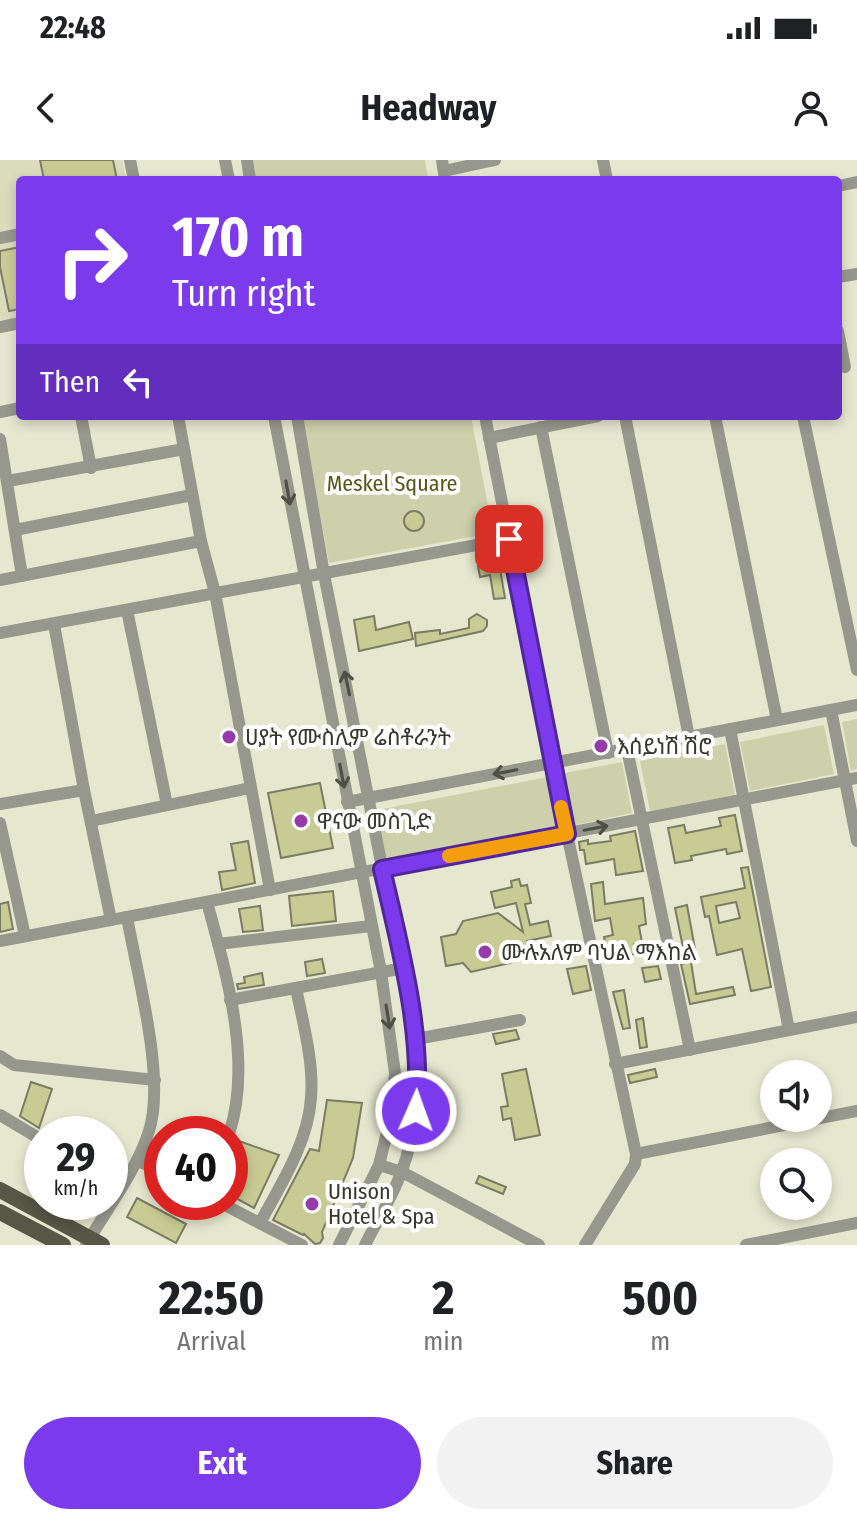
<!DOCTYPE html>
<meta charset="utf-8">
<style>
body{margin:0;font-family:"Fira Sans Condensed","Noto Sans Ethiopic",sans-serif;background:#f2f2f2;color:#202124;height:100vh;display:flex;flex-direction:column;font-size:30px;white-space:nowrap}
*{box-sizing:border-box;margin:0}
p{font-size:26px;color:#757577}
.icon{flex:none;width:44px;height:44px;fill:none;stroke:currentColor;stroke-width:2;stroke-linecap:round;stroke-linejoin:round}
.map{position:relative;height:1085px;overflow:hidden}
.sheet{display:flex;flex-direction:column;background:#fff;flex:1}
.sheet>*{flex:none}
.guide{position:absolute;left:16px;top:16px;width:826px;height:244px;border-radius:8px;box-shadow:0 4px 12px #0003;background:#7c3aed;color:#fff;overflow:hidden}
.controls{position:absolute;left:760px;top:900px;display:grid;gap:16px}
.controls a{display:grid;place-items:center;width:72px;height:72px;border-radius:50%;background:#fff;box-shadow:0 4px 12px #0003;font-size:40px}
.speed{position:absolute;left:24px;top:956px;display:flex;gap:16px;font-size:40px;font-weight:700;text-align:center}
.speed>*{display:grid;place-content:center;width:104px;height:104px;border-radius:50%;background:#fff;box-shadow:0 4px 12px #0003;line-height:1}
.speed small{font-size:20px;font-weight:400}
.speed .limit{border:12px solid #d22;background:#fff;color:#111}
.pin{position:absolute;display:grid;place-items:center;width:68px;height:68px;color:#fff;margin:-34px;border-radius:16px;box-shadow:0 4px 12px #0006}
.me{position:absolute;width:88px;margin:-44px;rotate:2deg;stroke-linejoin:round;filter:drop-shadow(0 0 6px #0008)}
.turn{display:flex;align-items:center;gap:28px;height:168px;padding:0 24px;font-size:36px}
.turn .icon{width:104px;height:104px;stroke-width:2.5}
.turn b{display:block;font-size:56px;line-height:68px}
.then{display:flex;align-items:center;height:76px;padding:0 24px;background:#0003;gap:16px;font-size:30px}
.eta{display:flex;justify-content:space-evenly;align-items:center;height:136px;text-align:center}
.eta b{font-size:48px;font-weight:700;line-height:56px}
.action{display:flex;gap:16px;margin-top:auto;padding:16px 24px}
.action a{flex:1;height:92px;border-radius:48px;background:#7c3aed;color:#fff;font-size:32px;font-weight:700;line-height:92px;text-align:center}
.action a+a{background:#f2f2f2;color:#202124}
.status{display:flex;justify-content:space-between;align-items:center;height:56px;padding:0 40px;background:#fff;direction:ltr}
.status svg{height:22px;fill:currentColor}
header{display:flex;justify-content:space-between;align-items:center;height:104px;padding:0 24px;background:#fff;font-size:36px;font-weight:700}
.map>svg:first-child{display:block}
.built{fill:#dadcbc}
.green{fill:#cdd0ab}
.building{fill:#c9cb94;stroke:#7b7c66;stroke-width:2;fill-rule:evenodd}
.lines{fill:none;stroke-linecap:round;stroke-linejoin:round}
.minor{stroke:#96978d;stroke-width:12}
.major{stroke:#565746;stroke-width:16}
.oneway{stroke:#4e4f45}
.route-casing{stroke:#51269a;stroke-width:20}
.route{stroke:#7c3aed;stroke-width:14}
.slow{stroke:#f59e0b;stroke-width:14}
.poi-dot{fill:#943ba7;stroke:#fff;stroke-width:3}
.labels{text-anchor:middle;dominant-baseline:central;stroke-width:8;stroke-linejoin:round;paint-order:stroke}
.park-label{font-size:22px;fill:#555618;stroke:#fff}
.poi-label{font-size:22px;fill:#36372d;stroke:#fff;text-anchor:start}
</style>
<div class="status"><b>22:48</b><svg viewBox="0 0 49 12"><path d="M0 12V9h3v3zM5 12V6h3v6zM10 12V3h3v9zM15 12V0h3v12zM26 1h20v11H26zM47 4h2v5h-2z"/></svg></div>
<header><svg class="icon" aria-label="back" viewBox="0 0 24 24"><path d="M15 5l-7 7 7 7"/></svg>Headway<svg class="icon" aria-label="person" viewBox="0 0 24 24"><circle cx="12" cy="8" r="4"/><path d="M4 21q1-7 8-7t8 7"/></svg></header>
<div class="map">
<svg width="857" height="1085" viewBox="0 0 857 1085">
<rect width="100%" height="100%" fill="#e6e7cf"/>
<!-- built -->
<polygon class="built" points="0,0 122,0 126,20 20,20 20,157 0,160"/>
<!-- green -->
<g class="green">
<polygon points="248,0 425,0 428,20 251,20"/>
<polygon points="302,256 471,256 493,373 329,403"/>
<polygon points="857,559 857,609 851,611 842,562"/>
<polygon points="824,565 834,614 750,631 740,582"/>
<polygon points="725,584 735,635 650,651 640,601"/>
<polygon points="622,602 632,653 575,665 565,613"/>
<polygon points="548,617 558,669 383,703 372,651"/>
</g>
<!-- building -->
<g class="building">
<polygon points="40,0 113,0 117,20 44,20"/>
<polygon points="20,87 20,149 9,151 0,107 0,91"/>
<circle cx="414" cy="361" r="10"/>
<polygon points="499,403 505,438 494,439 490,415 480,417 478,406"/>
<polygon points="477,454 487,460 487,466 483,471 416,486 415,473 440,470 440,474 469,468 469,459"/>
<polygon points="374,456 376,470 409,462 413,479 359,491 354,460"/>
<polygon points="320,623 333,688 281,698 268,633"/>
<polygon points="735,655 742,691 727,694 726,689 691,696 692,700 675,703 668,668 684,665 686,673 721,666 719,658"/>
<polygon points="635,671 643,711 616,715 614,699 586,704 584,690 580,690 579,682 588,680 588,684 611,681 610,676"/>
<polygon points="248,681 255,723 222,730 219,712 236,710 231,684"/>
<path d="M748,707L771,827L751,831L742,789L717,795L709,756L705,757L701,737L745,728L741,708ZM736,742L740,758L719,763L716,746Z"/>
<polygon points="519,719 521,726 527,725 531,743 525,744 530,765 548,761 551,776 527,781 529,790 517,793 510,803 471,812 463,803 446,806 441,777 456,774 463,761 498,753 523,772 516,743 495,748 491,732 512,727 511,721"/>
<polygon points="603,722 605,744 643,738 646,764 639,766 642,783 634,784 635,794 608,799 604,777 613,775 610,758 595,761 591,724"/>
<polygon points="333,731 336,761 292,766 289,736"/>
<polygon points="8,742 13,769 0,772 0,744"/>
<polygon points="687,745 697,800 686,802 675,748"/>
<polygon points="260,746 263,770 243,772 239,749"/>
<polygon points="322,799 325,813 307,816 305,802"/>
<polygon points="691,802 696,834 733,827 735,835 690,844 681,804"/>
<polygon points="586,806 591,830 573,834 567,809"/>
<polygon points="658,806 661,819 645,822 642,808"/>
<polygon points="262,813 264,825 238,829 237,824 245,823 244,817"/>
<polygon points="624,830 630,868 623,869 613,832"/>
<polygon points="643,858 647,887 640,888 636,860"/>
<polygon points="516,870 519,879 496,884 493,874"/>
<polygon points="526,909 540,975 515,980 511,958 503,960 501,947 508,946 502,914"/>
<polygon points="655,909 657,917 630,923 628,915"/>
<polygon points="31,922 52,929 39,968 20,956"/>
<polygon points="327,940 362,943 353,998 322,1072 323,1078 320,1083 315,1084 304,1074 303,1075 273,1060 310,989 319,991"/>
<polygon points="236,980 279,995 254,1048 230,1035 230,987"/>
<polygon points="479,1016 506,1027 503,1034 476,1023"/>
<polygon points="137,1038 186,1064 176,1083 127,1057"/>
</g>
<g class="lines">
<!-- minor -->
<g class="minor">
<polyline points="130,0 134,20"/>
<polyline points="225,0 229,20"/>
<polyline points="247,0 250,20"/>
<polyline points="442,0 445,20"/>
<polyline points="603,0 607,20"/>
<polyline points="444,11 495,0"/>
<polyline points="838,26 857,22"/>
<polyline points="0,78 20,74"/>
<polyline points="838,117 857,114"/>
<polyline points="0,167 20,163"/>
<polyline points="838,171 845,207"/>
<polyline points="0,252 20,248"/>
<polyline points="81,256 91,308"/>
<polyline points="178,256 201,381 215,433 270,730"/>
<polyline points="274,256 381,812 395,913 391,956 379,1005 339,1085"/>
<path d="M297,256L324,414L416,879C418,924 418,970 401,1013C392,1038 377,1061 365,1085"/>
<polyline points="485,256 567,674 636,994 635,1004 585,1085"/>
<polyline points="625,256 689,577"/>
<polyline points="715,256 777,560"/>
<polyline points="803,256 857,510"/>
<polyline points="541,267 608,593"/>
<polyline points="489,278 598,256"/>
<polyline points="0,279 22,416"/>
<polyline points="8,321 184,289"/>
<polyline points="15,370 192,335"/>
<polyline points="0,420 201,381"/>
<polyline points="127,450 167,645"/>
<polyline points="54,464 84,630 111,760"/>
<polyline points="0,473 509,379"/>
<polyline points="831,550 857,681"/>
<polyline points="730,569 789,870"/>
<polyline points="627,589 690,890"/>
<polyline points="347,642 857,545"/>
<polyline points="0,644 84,630"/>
<polyline points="91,661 250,628"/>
<polyline points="0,663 25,776"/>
<path d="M207,742C226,813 253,902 229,974"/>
<polyline points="0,781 857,618"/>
<polyline points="218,784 371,766"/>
<polyline points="230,840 404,808"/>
<polyline points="416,879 520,860"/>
<polyline points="0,896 14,905 155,920"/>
<polyline points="615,904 857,857"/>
<polyline points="0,955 42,980"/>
<polyline points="636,994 857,951"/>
<polyline points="137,1000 162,1013"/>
<polyline points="379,1005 402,1012 539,1085"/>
<polyline points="219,1042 302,1085"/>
<path d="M260,1063C281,1024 308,983 311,938C314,902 303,863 296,828"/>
<path d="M86,1085C107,1048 136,1012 149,971C166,918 137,814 127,757"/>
<polyline points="746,1085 857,1063"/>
</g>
<!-- major -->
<g class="major">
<polyline points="0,1030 102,1085"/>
<polyline points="0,1052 63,1085"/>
</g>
</g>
<!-- one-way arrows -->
<defs><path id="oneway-shaft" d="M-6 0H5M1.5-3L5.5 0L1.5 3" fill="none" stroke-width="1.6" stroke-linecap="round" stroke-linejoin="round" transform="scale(2)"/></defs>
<g class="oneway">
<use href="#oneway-shaft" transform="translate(288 333) rotate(80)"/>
<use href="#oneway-shaft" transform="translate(347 523) rotate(-102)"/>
<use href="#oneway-shaft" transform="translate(505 612) rotate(169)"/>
<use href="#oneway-shaft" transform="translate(342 616) rotate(79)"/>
<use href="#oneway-shaft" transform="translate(596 668) rotate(-11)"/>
<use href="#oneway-shaft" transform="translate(388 857) rotate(81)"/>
</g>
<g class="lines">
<!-- route casing -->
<g class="route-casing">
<path id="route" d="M416,951C423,870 400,788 382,709L567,674L509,379"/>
</g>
<!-- route -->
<use href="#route" class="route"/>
<!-- slow -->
<polyline class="slow" points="449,696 567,674 561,647"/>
</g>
<!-- markers -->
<g class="poi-dot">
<circle cx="229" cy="577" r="8"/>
<circle cx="601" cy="586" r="8"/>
<circle cx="301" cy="661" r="8"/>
<circle cx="485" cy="792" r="8"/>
<circle cx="312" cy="1044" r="8"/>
</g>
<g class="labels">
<!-- park labels -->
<g class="park-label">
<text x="392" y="323">Meskel Square</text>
</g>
<!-- poi labels -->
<g class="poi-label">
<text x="245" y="577">ሀያት የሙስሊም ሬስቶራንት</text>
<text x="617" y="586">እሰይነሽ ሽሮ</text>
<text x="317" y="661">ዋናው መስጊድ</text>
<text x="501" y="792">ሙሉአለም ባህል ማእከል</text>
<text x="328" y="1031">Unison<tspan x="328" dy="25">Hotel &amp; Spa</tspan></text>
</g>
</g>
</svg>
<div class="controls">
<a><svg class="icon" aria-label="sound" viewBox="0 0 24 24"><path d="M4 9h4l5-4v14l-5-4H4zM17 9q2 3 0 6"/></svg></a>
<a><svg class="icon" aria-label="search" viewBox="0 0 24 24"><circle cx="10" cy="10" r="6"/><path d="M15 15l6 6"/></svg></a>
</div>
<div class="speed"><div>29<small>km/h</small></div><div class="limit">40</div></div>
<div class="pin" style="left:509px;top:379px;background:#d93025"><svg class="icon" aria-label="arrive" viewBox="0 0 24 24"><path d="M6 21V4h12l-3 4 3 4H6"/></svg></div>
<svg class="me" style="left:416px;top:951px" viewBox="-20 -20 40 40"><circle r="17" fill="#7c3aed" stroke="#fff" stroke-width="3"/><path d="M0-11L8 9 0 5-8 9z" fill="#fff"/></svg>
<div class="guide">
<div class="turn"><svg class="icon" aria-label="right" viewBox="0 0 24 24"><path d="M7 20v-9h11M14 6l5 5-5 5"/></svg><div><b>170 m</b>Turn right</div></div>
<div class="then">Then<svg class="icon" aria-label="left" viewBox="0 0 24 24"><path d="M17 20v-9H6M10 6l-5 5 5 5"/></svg></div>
</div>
</div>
<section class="sheet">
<div class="eta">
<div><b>22:50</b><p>Arrival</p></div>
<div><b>2</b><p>min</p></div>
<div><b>500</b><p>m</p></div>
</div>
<div class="action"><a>Exit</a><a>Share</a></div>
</section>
